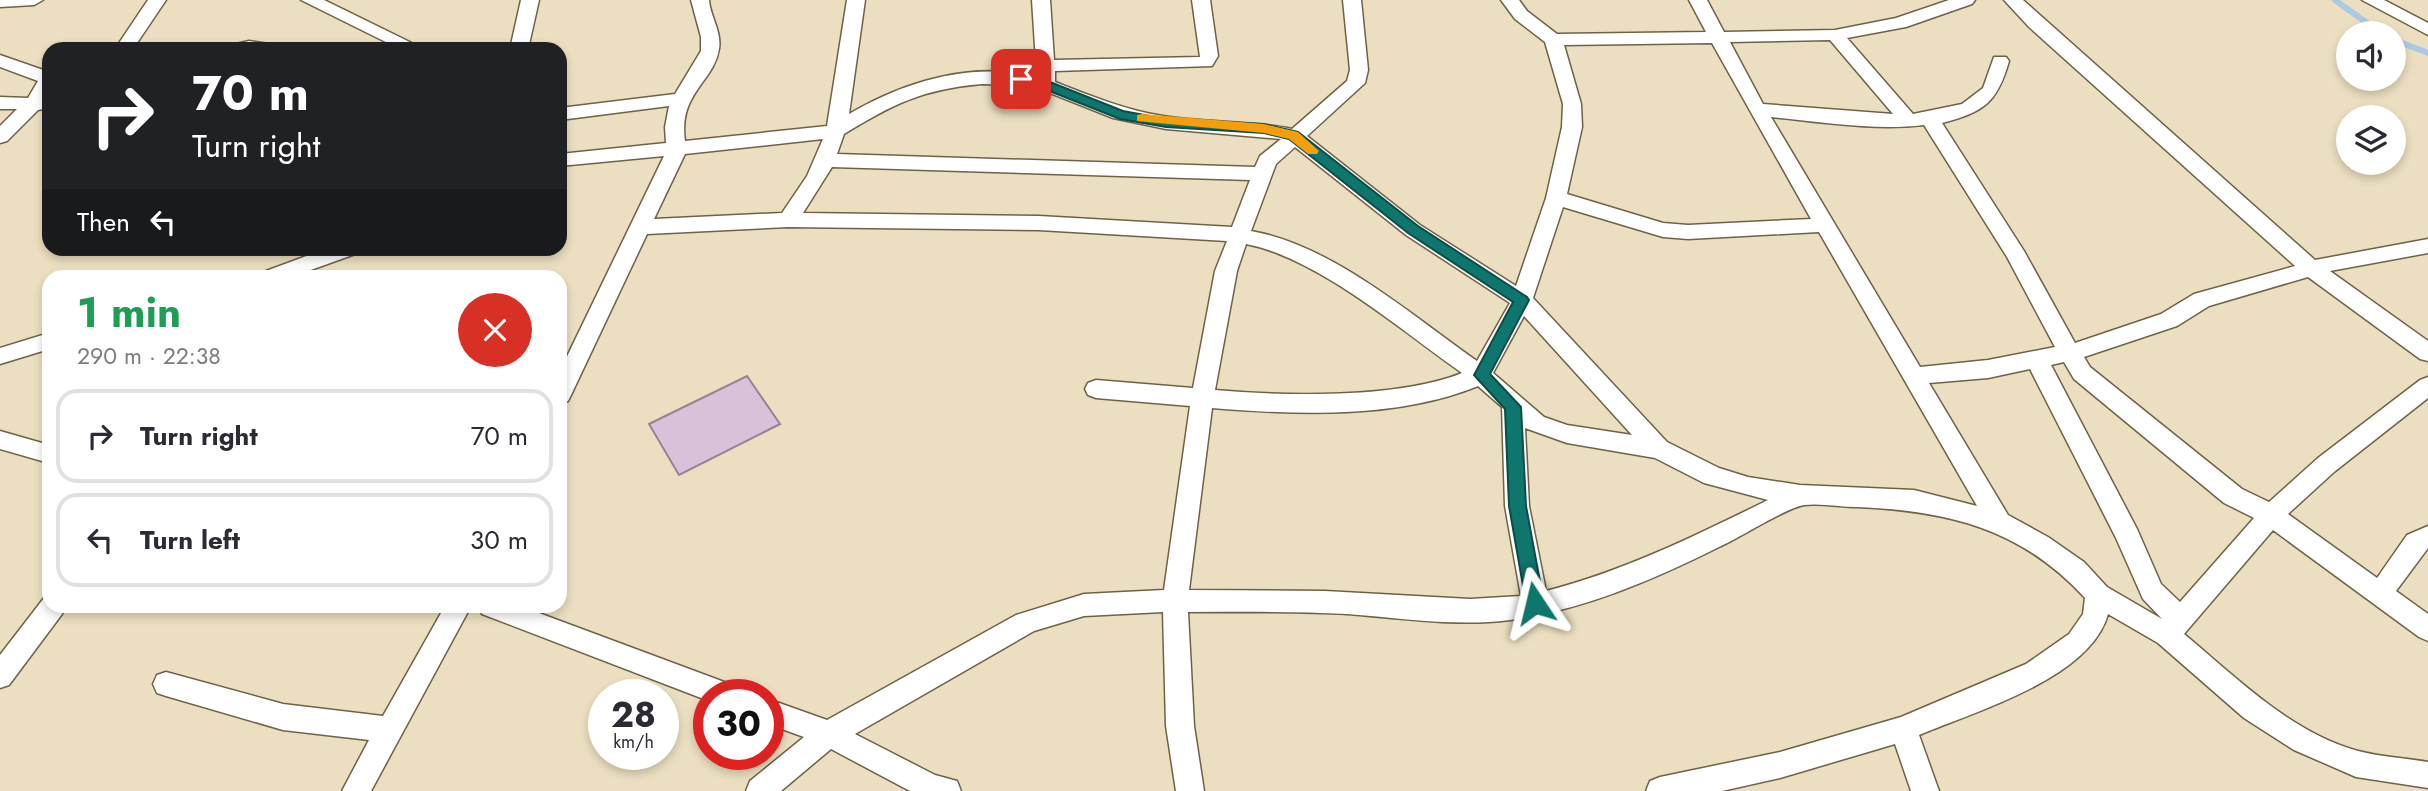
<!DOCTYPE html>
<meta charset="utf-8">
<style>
body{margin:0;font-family:Jost,sans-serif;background:#f2f2f3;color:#2b2b33;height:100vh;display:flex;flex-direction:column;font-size:26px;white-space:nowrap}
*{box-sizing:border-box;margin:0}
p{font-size:23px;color:#7c7c81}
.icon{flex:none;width:38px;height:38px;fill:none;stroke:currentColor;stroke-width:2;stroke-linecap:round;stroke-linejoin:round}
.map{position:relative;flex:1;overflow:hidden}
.side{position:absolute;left:42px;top:270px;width:525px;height:343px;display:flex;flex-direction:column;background:#fff;border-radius:21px;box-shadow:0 4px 10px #0003}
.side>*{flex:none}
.top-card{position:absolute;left:42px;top:42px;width:525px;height:214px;border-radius:21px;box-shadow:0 4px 10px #0003;background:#202124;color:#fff;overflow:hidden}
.tools{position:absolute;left:2336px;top:21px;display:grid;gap:14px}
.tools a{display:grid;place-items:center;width:70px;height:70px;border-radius:50%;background:#fff;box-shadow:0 4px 10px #0003;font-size:35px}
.speed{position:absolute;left:588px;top:679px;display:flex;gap:14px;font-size:35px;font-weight:700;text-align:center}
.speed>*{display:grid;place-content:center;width:91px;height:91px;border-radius:50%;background:#fff;box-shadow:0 4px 10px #0003;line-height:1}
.speed small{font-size:18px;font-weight:400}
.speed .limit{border:10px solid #d22;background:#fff;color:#111}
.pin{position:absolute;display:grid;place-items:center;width:60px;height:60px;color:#fff;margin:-30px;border-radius:14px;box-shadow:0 4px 10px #0006}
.me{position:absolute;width:77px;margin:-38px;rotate:350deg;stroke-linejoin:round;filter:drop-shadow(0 0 5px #0008)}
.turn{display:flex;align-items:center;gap:24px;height:147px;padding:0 35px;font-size:32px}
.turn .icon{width:91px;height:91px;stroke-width:2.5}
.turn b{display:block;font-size:49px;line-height:60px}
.then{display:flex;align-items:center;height:66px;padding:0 35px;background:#0003;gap:14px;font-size:26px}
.round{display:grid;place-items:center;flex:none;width:74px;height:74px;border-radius:37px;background:#f2f2f3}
.summary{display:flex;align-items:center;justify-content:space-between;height:119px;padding:0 35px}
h1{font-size:42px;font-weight:700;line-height:52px;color:#1e9e55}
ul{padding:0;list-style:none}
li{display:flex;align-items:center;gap:21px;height:94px;margin:0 14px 10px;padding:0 21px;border:4px solid #e1e1e2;border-radius:21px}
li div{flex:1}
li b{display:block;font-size:26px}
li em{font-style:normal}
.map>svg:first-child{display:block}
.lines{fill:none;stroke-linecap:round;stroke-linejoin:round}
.stream{stroke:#acc8e3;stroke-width:6}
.building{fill:#d8c1d9;stroke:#978198;stroke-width:2}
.street-casing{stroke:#6d6248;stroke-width:3}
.street{fill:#fff;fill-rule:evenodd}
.route{fill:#0f766e;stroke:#0a4d48;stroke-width:2}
.slow{fill:#f59e0b}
</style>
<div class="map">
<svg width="2428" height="791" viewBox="0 0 2428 791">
<rect width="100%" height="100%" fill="#ecdfc1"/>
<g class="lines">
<!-- stream -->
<g class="stream">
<polyline points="2335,0 2381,33"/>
<polyline points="2394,40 2428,53"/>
</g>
</g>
<!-- building -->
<polygon class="building" points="747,376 780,424 679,475 649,424"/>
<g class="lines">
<!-- street casing -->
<g class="street-casing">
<g id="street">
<polygon points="0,0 43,0 34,5 0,7"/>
<polygon points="148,0 166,0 133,49 115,49"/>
<polygon points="301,0 324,0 424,49 400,49"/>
<polygon points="521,0 539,0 528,49 510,49"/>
<path d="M691,0H709C710,16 722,32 719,49C714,82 678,93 685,141L827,126L847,0H865L849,114C905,81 972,61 1037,77L1032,0H1050L1054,60L1200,57L1192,0H1210L1218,56L1212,66L1055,71V82C1091,96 1125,110 1163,116C1206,123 1249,120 1292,129L1347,81L1350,70L1343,0H1361L1368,70L1365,83L1307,136L1420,225L1516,286L1546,198L1562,127L1563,104L1545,42L1515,19L1501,0H1519L1527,11L1557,34L1706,32L1689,0H1707L1724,32L1835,30L1896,18L1949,0H1975L1972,4L1906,27L1847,38L1913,114L1962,104L1983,88L1994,57H2006L2009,61C1997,103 1984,112 1942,123L2024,251L2075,343L2161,314L2194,294L2295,266L2029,27L2004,0H2023L2315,260L2428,239V253L2330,271L2428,341V361L2420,359L2308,277L2209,306L2177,326L2084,357L2090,367L2242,489L2269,502L2318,458L2420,380L2428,377V398L2334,472L2288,514L2377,578L2407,535L2428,526V548L2396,591L2428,614V641L2419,637L2273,530L2184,634C2236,677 2291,733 2358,751C2381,757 2405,758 2428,762V788L2356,777L2294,750L2244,718L2158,643L2108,614C2090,679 1975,711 1919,735L1939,791H1911L1895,744L1780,778L1722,791H1646L1650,781L1660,777L1780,752L1901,717L2026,664L2069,634L2083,614L2085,598C2021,528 1948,511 1857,507C1840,507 1821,503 1804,505C1786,508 1739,538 1719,547C1653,580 1583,610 1510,620C1457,627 1400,618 1347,614C1294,611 1241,612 1188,612L1194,726L1204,791H1176L1166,726L1163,612L1084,616L1034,631L855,734L935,775L957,781L961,791H910L831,749L781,791H746L750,781L804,737L768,724V699L827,720L1016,615L1084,594L1164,590L1190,406L1096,398L1088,395L1085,389L1088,383L1096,380L1193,388L1215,271L1227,241L1039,230L788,227L647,234L571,395L568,401L560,404V371L664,156L560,166V154L666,143L665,127L669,106L560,120V108L675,94L701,51V37ZM1830,40L1893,114L1763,104L1730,42ZM1712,43L1811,219L1688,225L1663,223L1567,194L1582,127L1581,104L1564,45ZM982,84L1021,85L1040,89L1113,118L1166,129L1281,139L1260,156L1255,167L837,154L844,134C893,104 923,89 982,84ZM1771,117C1821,122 1875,131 1924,125L2007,257L2055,347L1988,360L1920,367ZM823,139L807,176L782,213L654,219L685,154ZM1295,147L1406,235L1510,303L1477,361C1411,315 1332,245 1251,231L1276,164ZM832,167L1250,180L1232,227L1039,216L803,213ZM1563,207L1663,237L1688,239L1819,232L1977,506L1914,490L1800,485L1748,477L1719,468L1667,442L1533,298ZM1246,244C1318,258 1402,331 1462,373C1398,399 1284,396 1215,390L1237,271ZM1524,316L1632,435L1567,425L1544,417L1493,373ZM2064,362L2074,379L2224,503L2254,518L2180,602L2161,584L2137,529L2051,365ZM2030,369L2116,538L2143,599L2162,619L2107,587L2084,562L2048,537L2008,515L1929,383L1988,378ZM1478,386L1502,407L1505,506L1521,596L1470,599L1325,591L1189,590L1212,408C1298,415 1397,419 1478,386ZM1525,428L1567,443L1655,458L1704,483L1768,500C1695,536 1624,571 1546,591L1529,506Z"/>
<polygon points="2362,0 2384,0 2428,23 2428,35"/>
<polygon points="249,41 276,45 279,49 228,49 231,45"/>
<polygon points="0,55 49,72 49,93 46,99 49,100 49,108 38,110 7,141 0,143 0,126 17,109 0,109 0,97 28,98 38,81 0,67"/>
<polygon points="328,248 361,248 358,253 294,276 262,276 266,271"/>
<polygon points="49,333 49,349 0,364 0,348"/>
<polygon points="0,431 49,445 49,463 0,449"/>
<polygon points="49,596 49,606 66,606 62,614 9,685 0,688 0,655 44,598"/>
<polygon points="445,606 471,606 371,791 342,791 369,740 283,730 166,696 157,693 153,684 157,675 166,672 283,704 383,716"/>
<polygon points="478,606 520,606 735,686 738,695 709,695 709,701 482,614"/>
</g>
</g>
<!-- street -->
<use href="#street" class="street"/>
</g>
<!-- route -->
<polygon class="route" points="1021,75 1050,82 1123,111 1166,119 1264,124 1298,132 1418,226 1527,297 1529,300 1490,374 1521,407 1526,506 1544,603 1541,608 1528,608 1526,603 1509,506 1505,409 1474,375 1513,302 1408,233 1289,139 1264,133 1166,127 1120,119 1042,88 1017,82 1017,77"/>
<!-- slow -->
<polygon class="slow" points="1142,114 1264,124 1298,132 1319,151 1317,154 1308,154 1289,139 1264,133 1137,121 1137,115"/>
</svg>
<div class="tools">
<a><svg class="icon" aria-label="sound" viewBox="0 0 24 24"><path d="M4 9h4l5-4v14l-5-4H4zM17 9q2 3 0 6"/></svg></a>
<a><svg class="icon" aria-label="layers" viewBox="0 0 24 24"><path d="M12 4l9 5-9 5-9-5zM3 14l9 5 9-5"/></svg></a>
</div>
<div class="speed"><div>28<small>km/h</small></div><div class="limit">30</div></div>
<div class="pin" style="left:1021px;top:79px;background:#d93025"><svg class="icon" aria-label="arrive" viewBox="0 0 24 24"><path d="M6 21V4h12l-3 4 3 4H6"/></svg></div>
<svg class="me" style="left:1535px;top:603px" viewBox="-20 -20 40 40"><path d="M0-17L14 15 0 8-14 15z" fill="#0f766e" stroke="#fff" stroke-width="4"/></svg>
<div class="top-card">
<div class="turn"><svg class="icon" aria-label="right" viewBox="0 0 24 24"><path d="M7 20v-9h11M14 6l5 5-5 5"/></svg><div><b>70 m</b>Turn right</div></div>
<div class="then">Then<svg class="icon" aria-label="left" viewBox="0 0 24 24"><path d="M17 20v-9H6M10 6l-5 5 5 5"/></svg></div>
</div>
<section class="side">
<div class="summary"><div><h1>1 min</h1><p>290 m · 22:38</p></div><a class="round" style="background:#d93025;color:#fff"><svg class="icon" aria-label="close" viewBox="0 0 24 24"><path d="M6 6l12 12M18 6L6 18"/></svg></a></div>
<ul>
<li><svg class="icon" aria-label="right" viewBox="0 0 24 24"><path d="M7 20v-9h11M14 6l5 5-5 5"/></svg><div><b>Turn right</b></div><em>70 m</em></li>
<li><svg class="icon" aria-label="left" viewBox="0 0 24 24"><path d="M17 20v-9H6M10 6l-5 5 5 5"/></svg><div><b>Turn left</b></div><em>30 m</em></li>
</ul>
</section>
</div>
